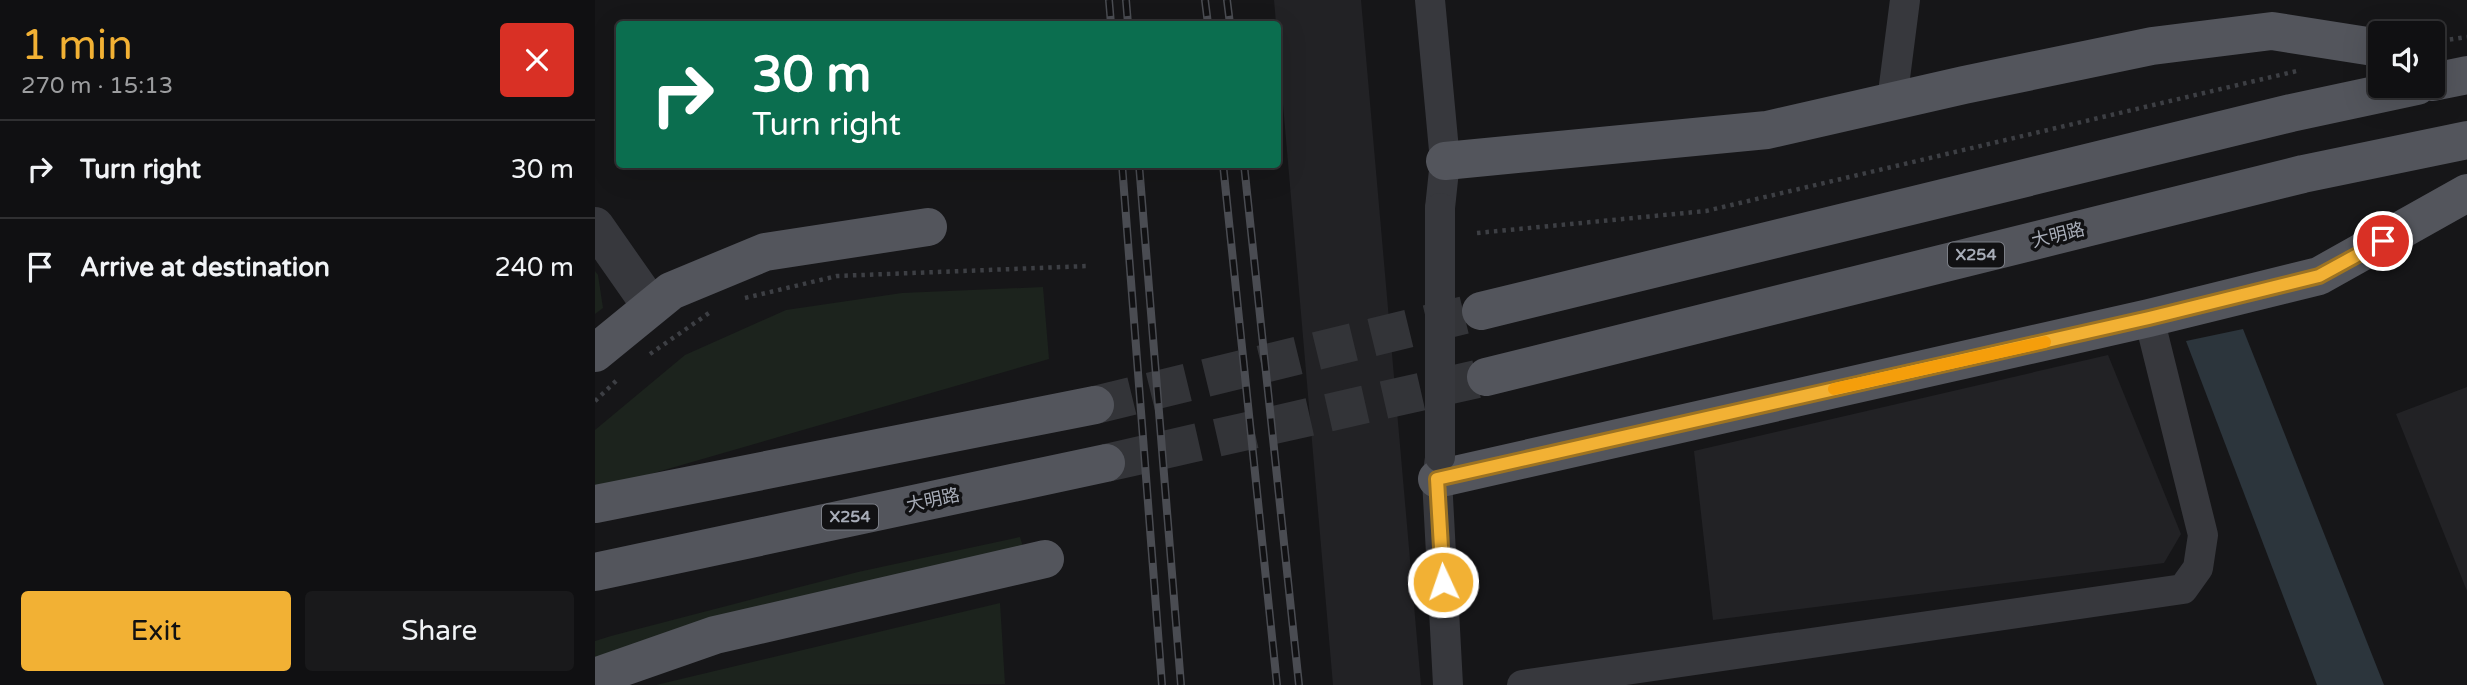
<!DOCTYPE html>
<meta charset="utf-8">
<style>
body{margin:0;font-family:"Varela Round","Noto Sans SC",sans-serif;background:#19191b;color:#f1f3f6;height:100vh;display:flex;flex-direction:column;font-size:26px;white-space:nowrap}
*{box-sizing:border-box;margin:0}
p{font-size:23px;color:#9c9d9f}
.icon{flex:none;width:38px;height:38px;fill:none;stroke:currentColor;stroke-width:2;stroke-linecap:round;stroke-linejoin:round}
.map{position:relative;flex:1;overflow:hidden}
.drawer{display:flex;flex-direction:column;background:#101012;width:595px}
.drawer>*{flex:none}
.banner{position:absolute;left:21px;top:21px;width:665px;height:147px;border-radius:7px;box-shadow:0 7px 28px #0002,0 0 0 2px #303032;background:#0b6e4f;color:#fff;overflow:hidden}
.tools{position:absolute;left:1773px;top:21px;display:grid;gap:14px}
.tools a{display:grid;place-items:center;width:77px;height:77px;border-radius:7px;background:#101012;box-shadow:0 7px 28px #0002,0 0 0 2px #303032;font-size:35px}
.pin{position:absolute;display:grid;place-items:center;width:60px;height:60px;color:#fff;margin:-30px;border:4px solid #fff;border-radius:50%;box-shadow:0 2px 7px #0007}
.me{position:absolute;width:77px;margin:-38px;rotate:357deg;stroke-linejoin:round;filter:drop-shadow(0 0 5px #0008)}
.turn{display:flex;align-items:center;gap:24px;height:147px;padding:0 21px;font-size:32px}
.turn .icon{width:91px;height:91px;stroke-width:2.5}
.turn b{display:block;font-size:49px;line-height:60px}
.round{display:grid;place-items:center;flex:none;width:74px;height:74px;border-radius:7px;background:#19191b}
.summary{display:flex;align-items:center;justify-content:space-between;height:119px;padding:0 21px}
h1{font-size:42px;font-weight:600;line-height:52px;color:#f2b134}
.cta{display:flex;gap:14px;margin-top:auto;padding:14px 21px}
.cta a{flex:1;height:80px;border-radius:7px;background:#f2b134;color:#111;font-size:28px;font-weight:600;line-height:80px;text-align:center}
.cta a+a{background:#19191b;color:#f1f3f6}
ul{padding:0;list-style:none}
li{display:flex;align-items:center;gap:21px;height:98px;padding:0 21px;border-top:2px solid #303032}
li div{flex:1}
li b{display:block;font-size:26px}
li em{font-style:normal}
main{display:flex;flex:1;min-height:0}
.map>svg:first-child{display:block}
.built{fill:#222225}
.green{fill:#1c231d}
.water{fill:#2c353c}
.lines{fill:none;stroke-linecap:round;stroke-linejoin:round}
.primary-tunnel{stroke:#333438;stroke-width:38;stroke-dasharray:38 19;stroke-linecap:butt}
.path{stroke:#3d3f44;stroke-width:4.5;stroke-dasharray:3.5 5;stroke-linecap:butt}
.minor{stroke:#37383d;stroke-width:30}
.tertiary{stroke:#37383d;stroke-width:38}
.primary{stroke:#53555c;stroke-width:38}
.rail-casing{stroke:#4a4c52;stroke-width:8}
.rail{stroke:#111113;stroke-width:5;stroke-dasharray:16;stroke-linecap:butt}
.minor-bridge{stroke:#37383d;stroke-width:30}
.route-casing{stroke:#9d7322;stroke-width:18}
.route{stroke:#f2b134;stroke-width:12}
.slow{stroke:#f59e0b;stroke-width:12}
.labels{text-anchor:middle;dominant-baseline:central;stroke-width:7;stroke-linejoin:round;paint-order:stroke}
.shield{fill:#111113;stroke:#7b7e86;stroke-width:2}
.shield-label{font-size:16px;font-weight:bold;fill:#a8adb8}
.street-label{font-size:18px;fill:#a8adb8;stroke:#111113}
</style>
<main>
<section class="drawer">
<div class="summary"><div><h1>1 min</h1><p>270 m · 15:13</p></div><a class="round" style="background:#d93025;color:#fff"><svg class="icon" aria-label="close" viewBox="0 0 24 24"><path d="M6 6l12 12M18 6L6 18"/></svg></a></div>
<ul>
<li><svg class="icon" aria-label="right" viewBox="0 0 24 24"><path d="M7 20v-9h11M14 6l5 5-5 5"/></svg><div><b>Turn right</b></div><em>30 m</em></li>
<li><svg class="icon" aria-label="arrive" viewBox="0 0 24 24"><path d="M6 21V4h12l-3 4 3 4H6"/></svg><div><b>Arrive at destination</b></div><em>240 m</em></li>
</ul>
<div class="cta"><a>Exit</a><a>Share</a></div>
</section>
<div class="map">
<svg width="1872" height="685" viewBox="0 0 1872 685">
<rect width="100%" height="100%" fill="#161618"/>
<!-- built -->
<g class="built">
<polygon points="679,0 766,0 826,685 738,685"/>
<polygon points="1513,355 1586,534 1569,563 1118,620 1099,451"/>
<polygon points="1872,387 1872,591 1801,414"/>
</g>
<!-- green -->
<g class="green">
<polygon points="0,271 3,275 8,308 0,314"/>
<polygon points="448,287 454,359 0,490 0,430 90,355 191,310 307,293"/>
<polygon points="425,537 428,547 0,657 0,641 16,636 263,572"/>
<polygon points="405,603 410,684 61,685"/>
</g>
<!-- water -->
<polygon class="water" points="1648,329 1789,685 1722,685 1591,341"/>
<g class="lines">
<!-- primary-tunnel -->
<g class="primary-tunnel">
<polyline points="500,405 886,311"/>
<polyline points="511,463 891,377"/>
</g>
<!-- path -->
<g class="path">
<polyline points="1838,42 1872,37"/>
<polyline points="882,233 1111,211 1706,70"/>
<polyline points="150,298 242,276 493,266"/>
<polyline points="55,354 114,313"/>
<polyline points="0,401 21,381"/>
</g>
<!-- minor -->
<g class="minor">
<polyline points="835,0 850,161 845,208"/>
<polyline points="1297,101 1310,0"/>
<polyline points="845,458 842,479 853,685"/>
<polyline points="927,685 1588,589 1603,568 1608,535 1554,318"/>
</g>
<!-- tertiary -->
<polyline class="tertiary" points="0,226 56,306"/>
<!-- primary -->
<g class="primary">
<polyline points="1838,82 1872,75"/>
<polyline points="850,161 1172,130 1369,85 1557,46 1677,31 1785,48"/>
<polyline points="886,311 1696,113 1822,86"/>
<polyline points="0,353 76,291 170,252 333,227"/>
<polyline points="891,377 1708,174 1872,140"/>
<polyline points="842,479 1554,318 1724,276 1872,193"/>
<polyline points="0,504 500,405"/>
<polyline points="0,572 511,463"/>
<polyline points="0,677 120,635 450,559"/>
</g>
<!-- rail casing -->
<g class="rail-casing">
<g id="rail">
<polyline points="514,0 516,24"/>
<polyline points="531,0 533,24"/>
<polyline points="610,0 613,24"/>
<polyline points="632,0 635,24"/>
<polyline points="527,164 567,685"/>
<polyline points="544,164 586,685"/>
<polyline points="628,164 682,685"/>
<polyline points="649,164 704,685"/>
</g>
</g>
<!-- rail -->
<use href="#rail" class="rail"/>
<!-- minor-bridge -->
<polyline class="minor-bridge" points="845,457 845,208"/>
</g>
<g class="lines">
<!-- route casing -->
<g class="route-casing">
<polyline id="route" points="848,582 842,479 1554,318 1724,276 1788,241"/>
</g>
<!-- route -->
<use href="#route" class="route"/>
<!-- slow -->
<polyline class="slow" points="1239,389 1450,342"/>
</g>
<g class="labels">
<!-- shield labels -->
<g class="shield">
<rect x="1353" y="242.5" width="56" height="25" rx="5"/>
<rect x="227" y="504.5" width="56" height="25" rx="5"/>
</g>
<g class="shield-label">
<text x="1381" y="255">X254</text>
<text x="255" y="517">X254</text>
</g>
<!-- street labels -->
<g class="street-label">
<text transform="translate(1463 235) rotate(-14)">大明路</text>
<text transform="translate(338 500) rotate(-12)">大明路</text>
</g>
</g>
</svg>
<div class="tools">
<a><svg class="icon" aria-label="sound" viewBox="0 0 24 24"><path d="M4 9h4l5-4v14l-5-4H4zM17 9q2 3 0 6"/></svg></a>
</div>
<div class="pin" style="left:1788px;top:241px;background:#d93025"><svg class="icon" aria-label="arrive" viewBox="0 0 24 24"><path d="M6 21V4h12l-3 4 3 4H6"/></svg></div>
<svg class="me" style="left:848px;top:582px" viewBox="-20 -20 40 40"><circle r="17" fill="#f2b134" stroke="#fff" stroke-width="3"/><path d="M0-11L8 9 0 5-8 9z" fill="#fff"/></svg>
<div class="banner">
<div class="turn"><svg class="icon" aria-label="right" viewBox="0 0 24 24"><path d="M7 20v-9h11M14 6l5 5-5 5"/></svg><div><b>30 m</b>Turn right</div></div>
</div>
</div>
</main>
